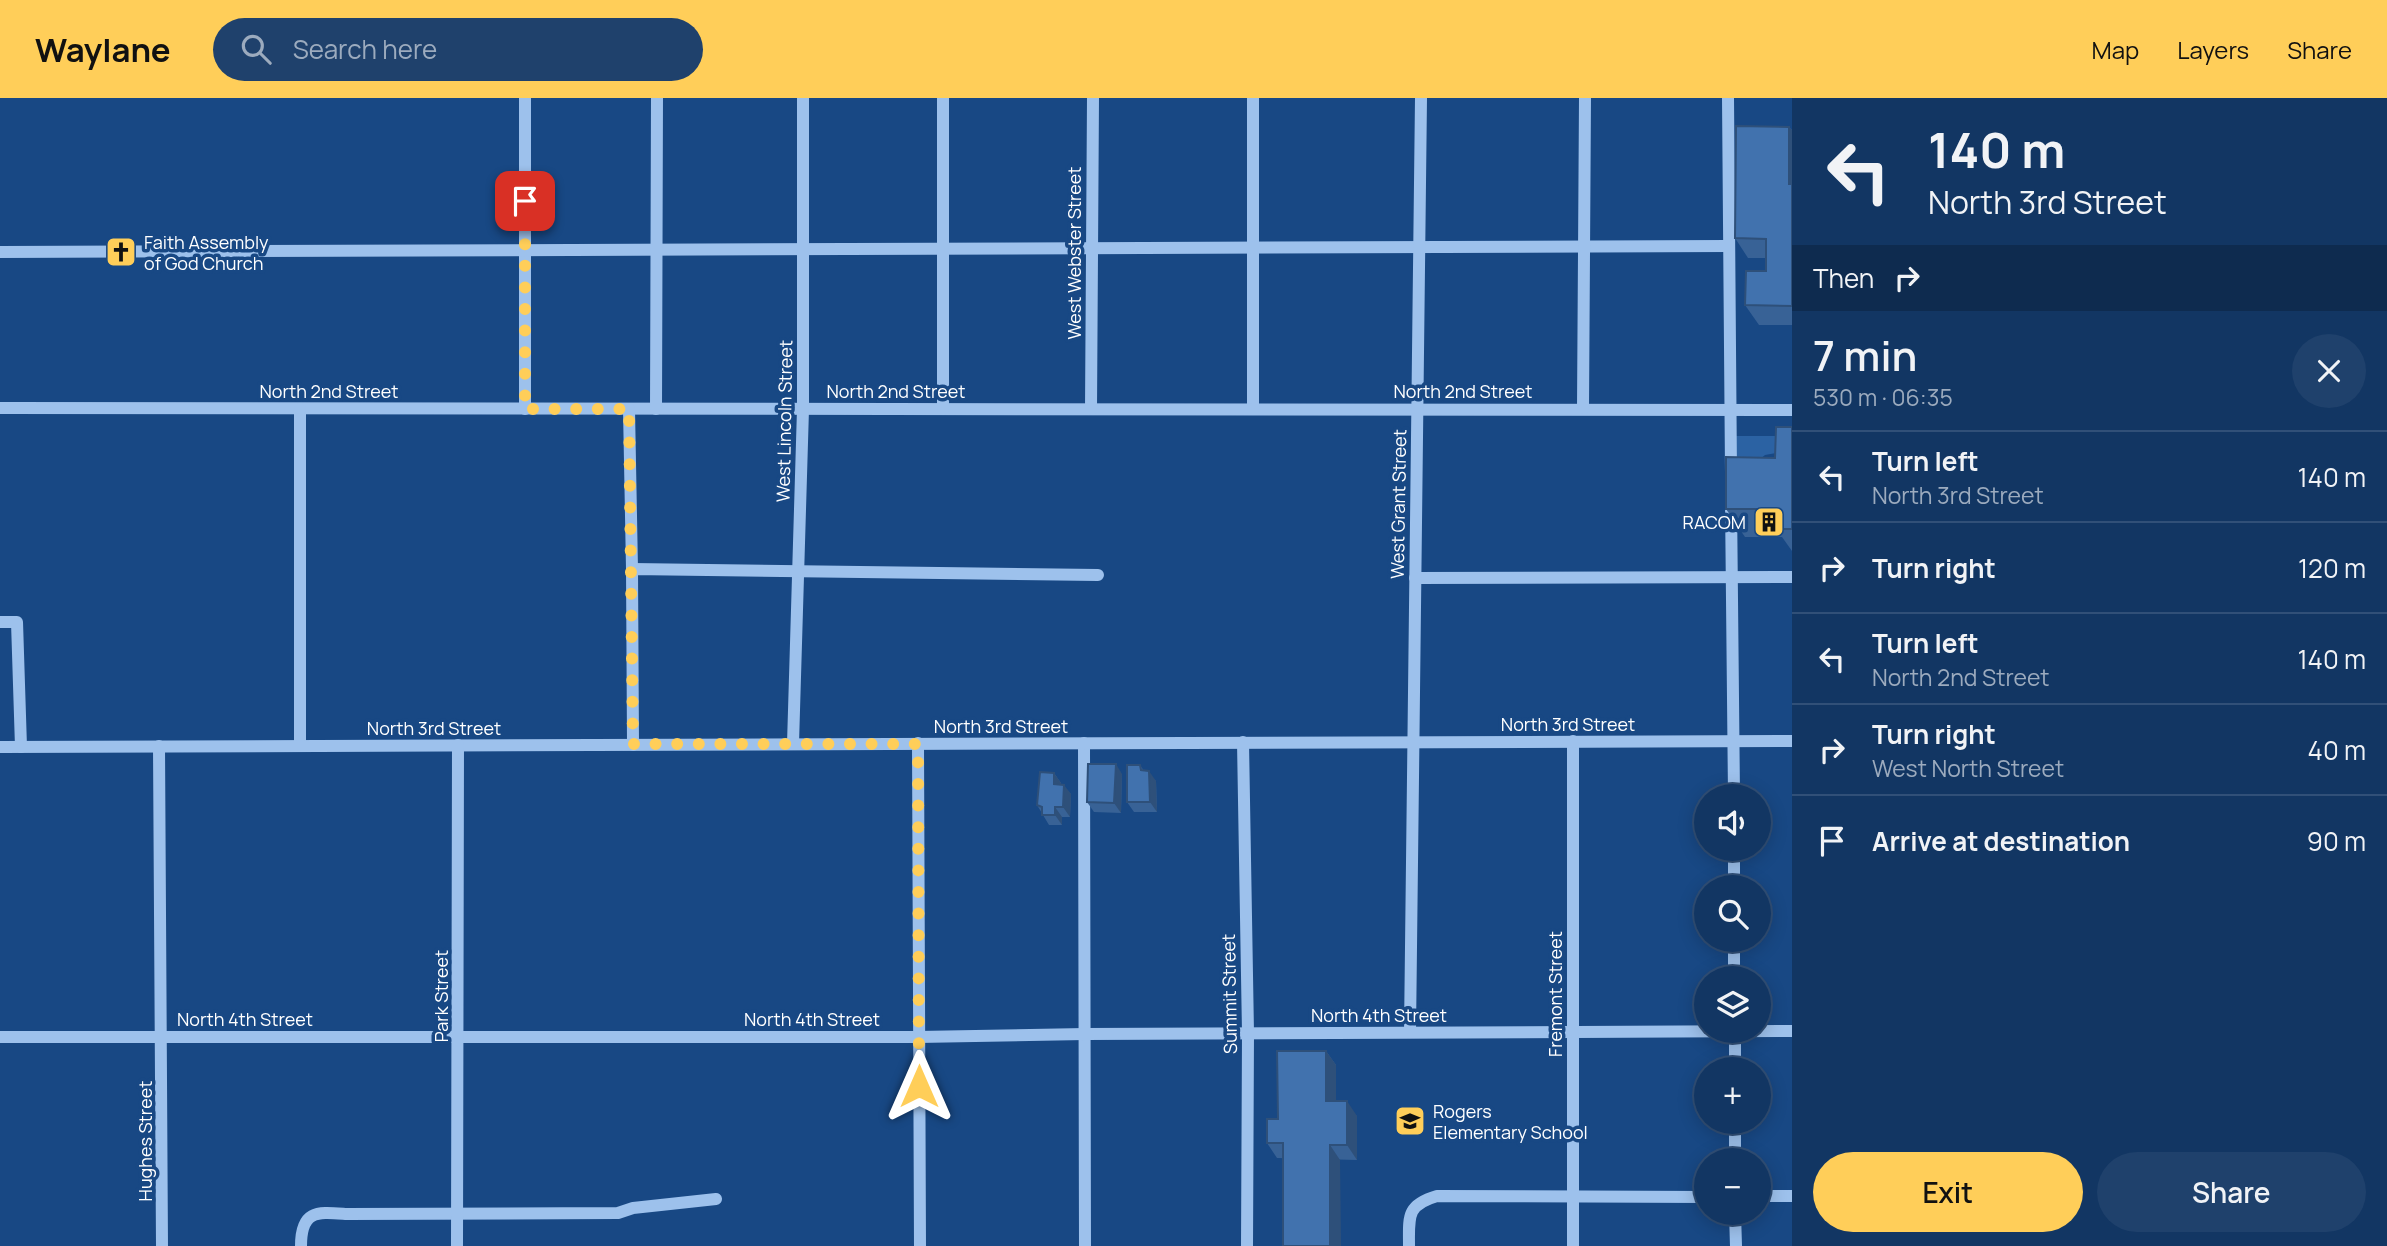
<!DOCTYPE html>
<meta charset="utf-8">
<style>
body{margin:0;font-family:Manrope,sans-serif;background:#1f416c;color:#f1f3f6;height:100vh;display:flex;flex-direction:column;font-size:26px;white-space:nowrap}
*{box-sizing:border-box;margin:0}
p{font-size:23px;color:#9cabbe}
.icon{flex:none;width:38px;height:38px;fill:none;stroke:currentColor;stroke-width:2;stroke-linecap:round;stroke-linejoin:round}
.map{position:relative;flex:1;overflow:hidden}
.details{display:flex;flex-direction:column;background:#123663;width:595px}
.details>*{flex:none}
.hud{background:#123663;color:#f1f3f6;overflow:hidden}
.controls{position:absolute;left:1694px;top:686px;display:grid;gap:14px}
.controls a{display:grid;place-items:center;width:77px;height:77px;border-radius:50%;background:#123663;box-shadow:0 4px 18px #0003,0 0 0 2px #315078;font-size:35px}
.pin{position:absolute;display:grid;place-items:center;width:60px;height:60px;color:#fff;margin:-30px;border-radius:14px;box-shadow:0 4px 10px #0006}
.me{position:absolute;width:77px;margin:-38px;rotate:0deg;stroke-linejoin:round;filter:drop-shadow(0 0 5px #0008)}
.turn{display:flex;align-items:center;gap:24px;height:147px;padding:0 21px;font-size:32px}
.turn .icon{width:91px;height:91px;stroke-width:2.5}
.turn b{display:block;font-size:49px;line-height:60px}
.then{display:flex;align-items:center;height:66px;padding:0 21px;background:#0003;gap:14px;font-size:26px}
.round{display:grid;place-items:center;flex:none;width:74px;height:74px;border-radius:37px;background:#1f416c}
.summary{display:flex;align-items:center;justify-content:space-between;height:119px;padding:0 21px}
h1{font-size:42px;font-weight:600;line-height:52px}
.cta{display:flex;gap:14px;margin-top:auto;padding:14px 21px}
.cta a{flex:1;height:80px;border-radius:42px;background:#ffce59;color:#111;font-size:28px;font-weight:600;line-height:80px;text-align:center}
.cta a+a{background:#1f416c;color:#f1f3f6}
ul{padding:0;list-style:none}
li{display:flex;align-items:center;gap:21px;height:91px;padding:0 21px;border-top:2px solid #315078}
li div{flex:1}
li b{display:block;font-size:26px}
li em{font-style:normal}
header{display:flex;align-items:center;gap:42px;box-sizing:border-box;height:98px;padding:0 35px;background:#ffce59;color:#111}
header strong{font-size:33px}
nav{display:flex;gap:38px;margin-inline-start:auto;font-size:24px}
.search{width:490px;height:63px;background:#1f416c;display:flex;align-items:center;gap:18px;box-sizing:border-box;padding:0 24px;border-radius:38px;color:#9cabbe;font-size:26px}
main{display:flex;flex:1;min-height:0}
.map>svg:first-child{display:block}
.green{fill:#2b62a3}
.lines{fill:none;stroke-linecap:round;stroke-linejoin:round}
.minor{stroke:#9dc1ec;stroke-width:12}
.wall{fill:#386296}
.shaded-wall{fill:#2e507a}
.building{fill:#4172ae;stroke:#2e507a;stroke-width:2}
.route{stroke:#ffce59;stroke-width:12;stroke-dasharray:0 21.6}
.labels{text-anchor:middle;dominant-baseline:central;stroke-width:7;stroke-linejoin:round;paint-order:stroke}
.poi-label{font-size:18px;fill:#fff;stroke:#184884;text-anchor:start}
.street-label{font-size:18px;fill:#fff;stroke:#184884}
</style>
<header>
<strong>Waylane</strong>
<div class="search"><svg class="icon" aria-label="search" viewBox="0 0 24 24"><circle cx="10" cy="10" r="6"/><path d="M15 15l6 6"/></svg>Search here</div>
<nav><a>Map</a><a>Layers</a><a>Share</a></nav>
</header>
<main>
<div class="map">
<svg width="1792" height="1148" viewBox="0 0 1792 1148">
<rect width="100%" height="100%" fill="#184884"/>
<!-- green -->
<polygon class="green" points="1734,338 1792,338 1776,355 1765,357 1748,371 1735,410"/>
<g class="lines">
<!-- minor -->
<g class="minor">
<polyline points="525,0 525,311"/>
<polyline points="1253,0 1253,311"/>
<polyline points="1728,0 1731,374"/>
<polyline points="0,154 1729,148"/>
<polyline points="0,310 1792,312"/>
<polyline points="1583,310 1585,0"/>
<polyline points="300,311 300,648"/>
<polyline points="629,311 632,471"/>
<polyline points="656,311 657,0"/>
<polyline points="943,311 943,0"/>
<polyline points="1091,311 1093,0"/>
<polyline points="1731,403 1734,698"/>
<polyline points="1415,480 1792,479"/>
<polyline points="0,524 17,524 21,649"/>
<polyline points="1573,643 1573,1148"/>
<polyline points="1243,644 1248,935 1247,1148"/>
<polyline points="918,645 920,1148"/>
<polyline points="1084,645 1085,1148"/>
<polyline points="793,646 803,311 803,0"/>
<polyline points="633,647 632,471 1098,477"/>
<polyline points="159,648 162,1148"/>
<polyline points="0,649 1792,643"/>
<polyline points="1734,751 1734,789"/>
<polyline points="1734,842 1734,880"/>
<polyline points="1735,933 1735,971"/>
<polyline points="1410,934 1421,0"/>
<polyline points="0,939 918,939 1085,936 1792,933"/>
<polyline points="1735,1024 1735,1062"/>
<polyline points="1759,1098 1792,1098"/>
<polyline points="1735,1115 1736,1148"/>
<path d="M301,1148C301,1111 318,1114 347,1116L618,1115L633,1110L716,1101"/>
<polyline points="457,1148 458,647"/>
<path d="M1409,1148C1409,1119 1406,1107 1437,1098L1706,1099"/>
</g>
</g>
<!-- wall -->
<g class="wall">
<polygon points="1789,29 1792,32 1792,227 1759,227 1745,207 1766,173 1766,160 1748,160 1735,140"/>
<polygon points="1792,329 1792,453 1782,439 1745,439 1726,411 1775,360"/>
<polygon points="1140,667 1144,673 1156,683 1157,714 1134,714 1127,704"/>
<polygon points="1054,675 1061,685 1061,687 1071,696 1070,719 1062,719 1062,727 1049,727 1037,707"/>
<polygon points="1122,676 1121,715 1094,714 1087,704"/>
<polygon points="1326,953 1336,967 1336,1003 1357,1018 1357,1062 1277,1060 1267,1045"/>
</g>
<!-- shaded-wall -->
<g class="shaded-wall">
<polygon points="1789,29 1792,32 1792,90 1789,86"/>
<polygon points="1116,666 1122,676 1121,715 1114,705"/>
<polygon points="1149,673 1156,683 1157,714 1150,704"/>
<polygon points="1054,675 1061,685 1061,696 1054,686"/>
<polygon points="1064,687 1071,696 1070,719 1063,709"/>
<polygon points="1055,709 1062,719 1062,727 1055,717"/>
<polygon points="1326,953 1336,967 1336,1018 1326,1003"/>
<polygon points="1347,1003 1357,1018 1357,1062 1347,1047"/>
<polygon points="1330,1047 1340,1062 1341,1148 1330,1148"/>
</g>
<!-- building -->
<g class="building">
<polygon points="1736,28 1789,29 1789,86 1792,86 1792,208 1745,207 1746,173 1766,173 1766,141 1735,140"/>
<polygon points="1776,329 1792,329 1792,431 1777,431 1777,411 1726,411 1726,359 1775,360"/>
<polygon points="1088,666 1116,666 1114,705 1087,704"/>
<polygon points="1127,667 1140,667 1141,672 1149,673 1150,704 1127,704"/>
<polygon points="1040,674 1054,675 1054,686 1064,687 1063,709 1055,709 1055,717 1042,717 1042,709 1037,707"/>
<polygon points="1277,953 1326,953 1326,1003 1347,1003 1347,1047 1330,1047 1330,1148 1283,1148 1283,1045 1267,1045 1267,1021 1278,1021"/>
</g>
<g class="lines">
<!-- route -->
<polyline class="route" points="525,103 525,311 629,311 633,646 918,646 919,988"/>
</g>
<!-- icons -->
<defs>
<g id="church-square" transform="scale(1.575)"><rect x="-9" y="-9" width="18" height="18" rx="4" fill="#ffce59" stroke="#184884"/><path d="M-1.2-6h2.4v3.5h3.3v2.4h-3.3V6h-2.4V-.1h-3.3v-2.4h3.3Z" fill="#111"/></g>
<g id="building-square" transform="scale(1.575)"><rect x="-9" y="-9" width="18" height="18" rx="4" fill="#ffce59" stroke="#184884"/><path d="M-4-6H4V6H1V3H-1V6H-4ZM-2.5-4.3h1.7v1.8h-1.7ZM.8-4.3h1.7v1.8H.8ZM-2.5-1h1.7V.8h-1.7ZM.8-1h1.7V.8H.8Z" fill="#111"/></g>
<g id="school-square" transform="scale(1.575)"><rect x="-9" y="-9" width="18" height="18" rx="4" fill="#ffce59" stroke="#184884"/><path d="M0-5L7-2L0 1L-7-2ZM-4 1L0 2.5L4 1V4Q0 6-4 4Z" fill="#111"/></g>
</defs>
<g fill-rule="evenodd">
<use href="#church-square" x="121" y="154"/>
<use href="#building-square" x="1769" y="424"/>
<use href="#school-square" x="1410" y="1023"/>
</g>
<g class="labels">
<!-- poi labels -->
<g class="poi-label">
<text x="144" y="144">Faith Assembly<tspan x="144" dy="21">of God Church</tspan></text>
<text x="1746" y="424" text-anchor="end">RACOM</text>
<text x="1433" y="1013">Rogers<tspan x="1433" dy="21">Elementary School</tspan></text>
</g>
<!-- street labels -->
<g class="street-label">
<text transform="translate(1074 155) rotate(-90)">West Webster Street</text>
<text x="329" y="293">North 2nd Street</text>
<text x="896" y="293">North 2nd Street</text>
<text x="1463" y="293">North 2nd Street</text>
<text transform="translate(784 323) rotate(-89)">West Lincoln Street</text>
<text transform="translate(1398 406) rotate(-89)">West Grant Street</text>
<text x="1568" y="626">North 3rd Street</text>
<text x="1001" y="628">North 3rd Street</text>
<text x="434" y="630">North 3rd Street</text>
<text transform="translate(1229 896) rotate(-91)">Summit Street</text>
<text transform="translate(1555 896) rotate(-90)">Fremont Street</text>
<text transform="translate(441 898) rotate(-90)">Park Street</text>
<text x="1379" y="917">North 4th Street</text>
<text x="245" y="921">North 4th Street</text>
<text x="812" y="921">North 4th Street</text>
<text transform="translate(145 1043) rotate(-90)">Hughes Street</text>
</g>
</g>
</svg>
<div class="controls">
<a><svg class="icon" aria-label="sound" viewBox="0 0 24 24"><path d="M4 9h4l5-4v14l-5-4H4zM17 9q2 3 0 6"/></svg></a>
<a><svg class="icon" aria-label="search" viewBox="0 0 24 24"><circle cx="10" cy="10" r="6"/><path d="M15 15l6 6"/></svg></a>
<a><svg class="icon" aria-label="layers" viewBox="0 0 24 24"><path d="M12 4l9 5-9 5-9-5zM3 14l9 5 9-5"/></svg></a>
<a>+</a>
<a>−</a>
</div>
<div class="pin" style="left:525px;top:103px;background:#d93025"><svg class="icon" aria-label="arrive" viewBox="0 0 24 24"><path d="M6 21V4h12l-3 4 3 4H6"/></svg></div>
<svg class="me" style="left:919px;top:988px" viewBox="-20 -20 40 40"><path d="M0-17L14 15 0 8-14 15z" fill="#ffce59" stroke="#fff" stroke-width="4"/></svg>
</div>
<section class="details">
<div class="hud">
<div class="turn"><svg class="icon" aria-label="left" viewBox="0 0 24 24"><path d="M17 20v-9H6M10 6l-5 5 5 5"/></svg><div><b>140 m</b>North 3rd Street</div></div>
<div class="then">Then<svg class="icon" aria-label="right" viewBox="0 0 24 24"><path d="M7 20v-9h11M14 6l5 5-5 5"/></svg></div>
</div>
<div class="summary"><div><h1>7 min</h1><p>530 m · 06:35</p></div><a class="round"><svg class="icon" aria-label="close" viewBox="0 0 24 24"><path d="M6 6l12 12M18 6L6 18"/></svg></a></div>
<ul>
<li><svg class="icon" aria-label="left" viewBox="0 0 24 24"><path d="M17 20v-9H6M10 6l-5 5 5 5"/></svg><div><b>Turn left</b><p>North 3rd Street</p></div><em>140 m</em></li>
<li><svg class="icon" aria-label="right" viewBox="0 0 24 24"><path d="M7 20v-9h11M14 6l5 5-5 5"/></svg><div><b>Turn right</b></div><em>120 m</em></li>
<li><svg class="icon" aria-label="left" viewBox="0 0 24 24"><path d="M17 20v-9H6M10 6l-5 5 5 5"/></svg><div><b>Turn left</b><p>North 2nd Street</p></div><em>140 m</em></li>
<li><svg class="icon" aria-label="right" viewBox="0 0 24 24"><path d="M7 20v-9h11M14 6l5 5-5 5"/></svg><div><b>Turn right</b><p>West North Street</p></div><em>40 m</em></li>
<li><svg class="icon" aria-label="arrive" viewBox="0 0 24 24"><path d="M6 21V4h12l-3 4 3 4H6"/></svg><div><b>Arrive at destination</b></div><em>90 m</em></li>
</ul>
<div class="cta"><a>Exit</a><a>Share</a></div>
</section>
</main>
